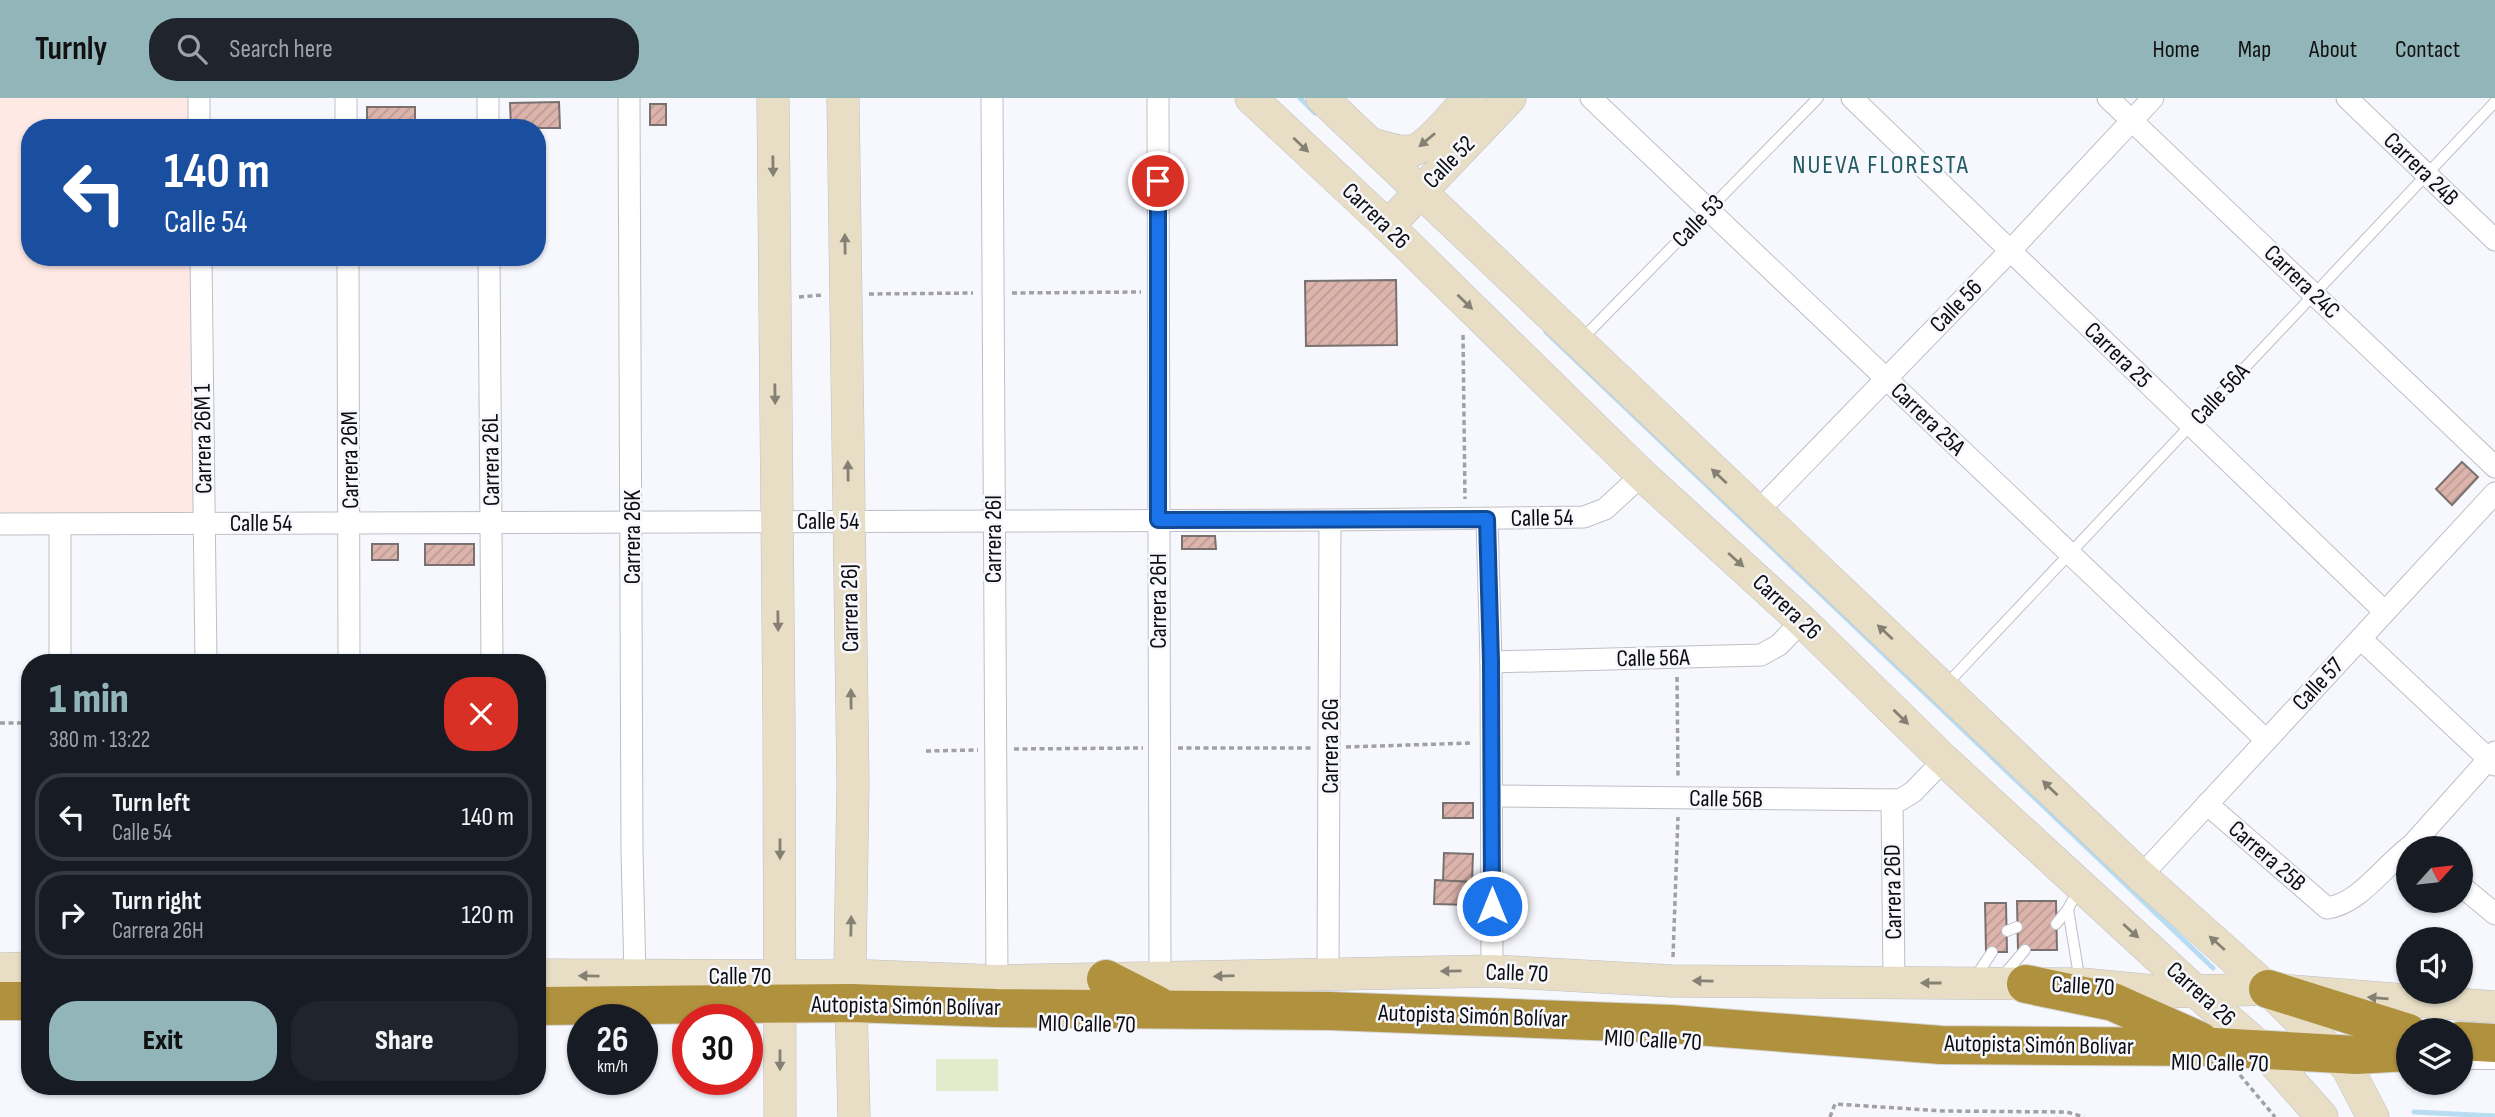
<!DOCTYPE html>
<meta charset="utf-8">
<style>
body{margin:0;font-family:"Sofia Sans Condensed",sans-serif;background:#20242c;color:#f1f3f6;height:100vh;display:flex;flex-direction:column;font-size:26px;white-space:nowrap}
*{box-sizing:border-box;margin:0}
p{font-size:23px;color:#9ea1a6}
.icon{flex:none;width:38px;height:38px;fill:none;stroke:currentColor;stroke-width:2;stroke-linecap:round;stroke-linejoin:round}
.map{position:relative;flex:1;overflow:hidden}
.side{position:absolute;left:21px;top:556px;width:525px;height:441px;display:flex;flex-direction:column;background:#171b24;border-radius:28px;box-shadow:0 2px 5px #0004}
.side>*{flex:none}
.top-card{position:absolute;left:21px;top:21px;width:525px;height:147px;border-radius:28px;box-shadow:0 2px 5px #0004;background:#1a4fa0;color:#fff;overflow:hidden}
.needle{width:46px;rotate:63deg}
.controls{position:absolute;left:2396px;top:738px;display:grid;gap:14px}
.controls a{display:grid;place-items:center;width:77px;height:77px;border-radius:50%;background:#171b24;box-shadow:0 2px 5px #0004;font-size:35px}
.speed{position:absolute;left:567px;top:906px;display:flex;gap:14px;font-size:35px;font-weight:700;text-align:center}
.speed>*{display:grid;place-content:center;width:91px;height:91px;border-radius:50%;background:#171b24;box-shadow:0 2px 5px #0004;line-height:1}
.speed small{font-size:18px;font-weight:400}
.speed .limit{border:10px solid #d22;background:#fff;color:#111}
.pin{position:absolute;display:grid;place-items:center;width:60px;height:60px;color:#fff;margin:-30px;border:4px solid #fff;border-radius:50%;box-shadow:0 2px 7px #0007}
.me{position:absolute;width:77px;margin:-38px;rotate:0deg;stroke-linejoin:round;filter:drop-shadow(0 0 5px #0008)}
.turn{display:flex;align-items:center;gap:24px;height:147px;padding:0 28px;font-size:32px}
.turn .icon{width:91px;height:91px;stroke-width:2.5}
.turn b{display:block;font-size:49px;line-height:60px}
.round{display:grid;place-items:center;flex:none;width:74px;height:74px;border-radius:28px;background:#20242c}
.summary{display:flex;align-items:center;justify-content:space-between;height:119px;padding:0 28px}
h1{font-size:42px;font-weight:800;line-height:52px;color:#92b5ba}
.button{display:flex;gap:14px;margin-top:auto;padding:14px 28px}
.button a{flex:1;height:80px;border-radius:28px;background:#92b5ba;color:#111;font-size:28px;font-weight:800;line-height:80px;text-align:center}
.button a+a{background:#20242c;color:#f1f3f6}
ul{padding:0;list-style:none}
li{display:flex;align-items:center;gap:21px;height:88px;margin:0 14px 10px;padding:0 14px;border:4px solid #363941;border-radius:28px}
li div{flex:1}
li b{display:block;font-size:26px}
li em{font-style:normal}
header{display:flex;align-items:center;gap:42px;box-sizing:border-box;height:98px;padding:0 35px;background:#92b5ba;color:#111}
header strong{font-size:33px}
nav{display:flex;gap:38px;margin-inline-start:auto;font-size:24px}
.search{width:490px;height:63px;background:#20242c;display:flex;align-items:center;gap:18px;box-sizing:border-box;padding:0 24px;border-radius:28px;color:#9ea1a6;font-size:26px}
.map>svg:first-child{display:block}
.education{fill:#fee9e5}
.pitch{fill:#e2eccd}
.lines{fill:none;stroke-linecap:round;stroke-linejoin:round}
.stream{stroke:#b8dcf1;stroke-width:5}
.building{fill:url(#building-hatch);stroke:#79716f;stroke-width:2}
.lane-casing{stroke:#bebfc7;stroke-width:12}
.street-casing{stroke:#bebfc7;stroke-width:23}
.secondary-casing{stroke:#bebfc7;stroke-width:33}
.highway-casing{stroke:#d4d4d4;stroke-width:40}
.path{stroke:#a0a0a5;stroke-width:3.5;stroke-dasharray:5 3.5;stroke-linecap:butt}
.lane{stroke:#fff;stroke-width:10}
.street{stroke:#fff;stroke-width:21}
.secondary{stroke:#e7dec5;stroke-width:32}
.highway{stroke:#b0913e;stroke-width:38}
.oneway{fill:#858074}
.route-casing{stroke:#114b97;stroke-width:18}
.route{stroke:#1a73e8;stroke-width:12}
.labels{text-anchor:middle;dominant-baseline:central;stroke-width:5;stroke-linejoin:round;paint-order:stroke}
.street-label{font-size:24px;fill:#0e0e11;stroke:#f7f8fe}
.neighbourhood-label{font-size:26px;letter-spacing:2px;fill:#215a61;stroke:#f7f8fe}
</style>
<header>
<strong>Turnly</strong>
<div class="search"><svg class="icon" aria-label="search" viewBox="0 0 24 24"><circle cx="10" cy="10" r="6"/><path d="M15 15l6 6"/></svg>Search here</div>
<nav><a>Home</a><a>Map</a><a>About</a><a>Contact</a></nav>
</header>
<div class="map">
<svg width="2495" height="1019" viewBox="0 0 2495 1019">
<defs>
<pattern id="building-hatch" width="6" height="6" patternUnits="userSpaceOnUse" patternTransform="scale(1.75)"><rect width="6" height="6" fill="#dcb4ac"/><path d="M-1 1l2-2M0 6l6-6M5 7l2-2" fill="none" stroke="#bc9a93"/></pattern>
</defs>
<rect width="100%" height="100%" fill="#f7f8fe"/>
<!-- education -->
<polygon class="education" points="0,0 199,0 199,30 30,30 30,159 201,159 204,425 0,426"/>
<!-- pitch -->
<rect class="pitch" x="936" y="961" width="62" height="32"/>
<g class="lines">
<!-- stream -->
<g class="stream">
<polyline points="1300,0 1315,15"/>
<polyline points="1546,234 2213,870"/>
<polyline points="2414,1014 2495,1018"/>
</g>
</g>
<!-- building -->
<g class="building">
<polygon points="559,4 560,30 511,30 510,5"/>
<rect x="650" y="6" width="16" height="21"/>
<rect x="367" y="9" width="48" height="21"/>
<polygon points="1396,182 1397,247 1306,248 1305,183"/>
<polygon points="2462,364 2478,379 2452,407 2436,391"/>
<polygon points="1182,438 1215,438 1216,451 1182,451"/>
<rect x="372" y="446" width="26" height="16"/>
<rect x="425" y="446" width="49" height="21"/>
<rect x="1443" y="705" width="30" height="15"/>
<polygon points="1444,755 1473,756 1472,784 1443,783"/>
<polygon points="1435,782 1472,784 1472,807 1434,806"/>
<polygon points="2017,803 2056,803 2057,852 2018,852"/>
<polygon points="1985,805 2006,805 2007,854 1986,854"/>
</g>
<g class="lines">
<!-- lane casing -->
<g class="lane-casing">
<g id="lane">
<polyline points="1580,243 1818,0"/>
<polyline points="1945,588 2495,4"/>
<polyline points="2068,811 2080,884"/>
<polyline points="2056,826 2068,811 2079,790"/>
<polyline points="2007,833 2017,829"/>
<polyline points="2002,879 2025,852"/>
<polyline points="1974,881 1992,854"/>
<polyline points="2460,966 2495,966"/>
</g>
</g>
<!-- street casing -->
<g class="street-casing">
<g id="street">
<polyline points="199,0 199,30"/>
<polyline points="346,0 346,30"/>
<polyline points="488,0 488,30"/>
<polyline points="629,0 632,753 635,878"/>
<polyline points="992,0 997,883"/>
<polyline points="1158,0 1160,880"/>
<polyline points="1591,0 2266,642"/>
<polyline points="1852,0 2385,514"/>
<polyline points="2108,0 2495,369"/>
<polyline points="2347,0 2495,142"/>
<polyline points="201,159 206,565"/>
<polyline points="348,159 349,565"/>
<polyline points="489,159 492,565"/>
<polyline points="1757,414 2010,153 2153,0"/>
<polyline points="1487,421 1491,564 1492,873"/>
<polyline points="0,426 1330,422 1584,419 1605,411 1642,377"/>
<polyline points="60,426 60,565"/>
<polyline points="2361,541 2495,667"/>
<polyline points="1491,564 1761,557 1779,547 1802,523"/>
<polyline points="1492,698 1900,702 1913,694 1944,662"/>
<polyline points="1892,702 1894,885"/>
<path d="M2207,706L2327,810C2360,806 2385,766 2412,747L2495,654"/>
<polyline points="2141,778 2495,395"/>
<polyline points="2460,787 2495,816"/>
<polyline points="1328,874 1330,422"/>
</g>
</g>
<!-- secondary casing -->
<g class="secondary-casing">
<g id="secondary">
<polyline points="773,0 779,624 780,1019"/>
<polyline points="843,0 853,685 850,866 854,1019"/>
<polyline points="1251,0 1388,128 1642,377 1802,523 1944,662 2194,892 2263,952 2322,1019"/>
<polyline points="1322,0 2141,778 2268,891 2347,969 2373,1019"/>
<path d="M1372,46C1384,49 1398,55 1411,53C1428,50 1456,13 1469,0"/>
<polyline points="1388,128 1510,0"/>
<polyline points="0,871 30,870"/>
<polyline points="537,877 871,878 997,883 1492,873 1672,883 2081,886 2164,894 2268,891 2495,909"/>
</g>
</g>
<!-- highway casing -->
<g class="highway-casing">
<g id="highway">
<polyline points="1106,881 1157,907"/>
<polyline points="2026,886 2113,904 2200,943"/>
<polyline points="2268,891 2408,935"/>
<polyline points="0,903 30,903"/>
<polyline points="537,908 851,905 996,910 1330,913 1671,926 1941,947 2215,949 2356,957 2408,954"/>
<polyline points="2460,943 2495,945"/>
</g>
</g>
<!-- path -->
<g class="path">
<polyline points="1012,195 1141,194"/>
<polyline points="869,196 973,195"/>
<polyline points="799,199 823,197"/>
<polyline points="1463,237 1465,401"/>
<polyline points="1677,579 1678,680"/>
<polyline points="0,625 30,625"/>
<polyline points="1346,649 1472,645"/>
<polyline points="1178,650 1311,650"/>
<polyline points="1014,651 1143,650"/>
<polyline points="926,653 978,652"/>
<polyline points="1673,859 1678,719"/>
<polyline points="2240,977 2275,1019"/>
<polyline points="1830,1019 1835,1006 1943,1013 2067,1014 2084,1019"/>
</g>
<!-- lane -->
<use href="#lane" class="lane"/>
<!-- street -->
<use href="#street" class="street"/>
<!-- secondary -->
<use href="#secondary" class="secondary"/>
<!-- highway -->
<use href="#highway" class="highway"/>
</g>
<!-- one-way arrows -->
<defs><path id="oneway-solid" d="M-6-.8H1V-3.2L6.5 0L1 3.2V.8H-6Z" transform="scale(1.75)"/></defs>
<g class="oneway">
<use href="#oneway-solid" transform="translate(1427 42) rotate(140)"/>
<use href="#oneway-solid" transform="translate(1301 47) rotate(43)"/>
<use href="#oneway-solid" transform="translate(773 68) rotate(89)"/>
<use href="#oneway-solid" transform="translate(845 146) rotate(-91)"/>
<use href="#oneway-solid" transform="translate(1465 204) rotate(44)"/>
<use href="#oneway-solid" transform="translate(775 296) rotate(89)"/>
<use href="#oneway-solid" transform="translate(848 373) rotate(-91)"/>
<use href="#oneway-solid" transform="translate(1719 378) rotate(-137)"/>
<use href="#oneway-solid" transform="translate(1736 462) rotate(42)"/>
<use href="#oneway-solid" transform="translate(778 523) rotate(89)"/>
<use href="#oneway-solid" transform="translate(1885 534) rotate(-137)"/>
<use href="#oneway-solid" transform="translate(851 601) rotate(-91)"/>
<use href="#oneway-solid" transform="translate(1901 619) rotate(44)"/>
<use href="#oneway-solid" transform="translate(2050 690) rotate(-136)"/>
<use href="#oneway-solid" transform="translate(780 751) rotate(90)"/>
<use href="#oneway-solid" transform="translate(851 828) rotate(-89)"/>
<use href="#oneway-solid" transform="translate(2131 833) rotate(42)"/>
<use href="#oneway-solid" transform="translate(2217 845) rotate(-138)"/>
<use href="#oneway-solid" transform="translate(1451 873) rotate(179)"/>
<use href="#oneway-solid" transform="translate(589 878) rotate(-179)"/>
<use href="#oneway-solid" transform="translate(1224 878) rotate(178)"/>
<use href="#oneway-solid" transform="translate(1703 883) rotate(-179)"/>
<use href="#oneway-solid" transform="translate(1931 885) rotate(-180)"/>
<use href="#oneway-solid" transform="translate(2378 900) rotate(-175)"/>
<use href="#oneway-solid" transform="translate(780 962) rotate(90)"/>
</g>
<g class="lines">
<!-- route casing -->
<g class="route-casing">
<polyline id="route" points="1158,83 1158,422 1487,421 1491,564 1492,808"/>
</g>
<!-- route -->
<use href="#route" class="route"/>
</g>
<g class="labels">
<!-- street labels -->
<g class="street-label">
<text transform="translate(1449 64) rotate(-46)">Calle 52</text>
<text transform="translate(2421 71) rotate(44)">Carrera 24B</text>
<text transform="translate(1376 118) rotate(44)">Carrera 26</text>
<text transform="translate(1698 123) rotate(-46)">Calle 53</text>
<text transform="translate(2302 184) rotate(44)">Carrera 24C</text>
<text transform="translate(1956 208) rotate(-46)">Calle 56</text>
<text transform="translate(2118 257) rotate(44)">Carrera 25</text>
<text transform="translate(2220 296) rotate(-47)">Calle 56A</text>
<text transform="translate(1928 321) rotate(44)">Carrera 25A</text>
<text transform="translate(203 341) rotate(-91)">Carrera 26M 1</text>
<text transform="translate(350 362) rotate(-91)">Carrera 26M</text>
<text transform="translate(491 362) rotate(-91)">Carrera 26L</text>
<text transform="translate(1542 420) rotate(-1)">Calle 54</text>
<text x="828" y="423">Calle 54</text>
<text x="261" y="425">Calle 54</text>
<text transform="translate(632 439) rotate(-90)">Carrera 26K</text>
<text transform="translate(993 441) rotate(-90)">Carrera 26I</text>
<text transform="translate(1158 503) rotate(-90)">Carrera 26H</text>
<text transform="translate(1787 509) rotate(43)">Carrera 26</text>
<text transform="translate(850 510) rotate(-91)">Carrera 26J</text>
<text transform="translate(1653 560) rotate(-1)">Calle 56A</text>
<text transform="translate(2318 586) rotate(-47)">Calle 57</text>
<text transform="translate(1330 648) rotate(-90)">Carrera 26G</text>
<text transform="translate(1726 701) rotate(1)">Calle 56B</text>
<text transform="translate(2267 758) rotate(41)">Carrera 25B</text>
<text transform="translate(1893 794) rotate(-91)">Carrera 26D</text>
<text transform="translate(1517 875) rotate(2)">Calle 70</text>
<text x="740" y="878">Calle 70</text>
<text transform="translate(2083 888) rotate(3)">Calle 70</text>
<text transform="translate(2201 896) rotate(42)">Carrera 26</text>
<text transform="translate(906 908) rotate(1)">Autopista Simón Bolívar</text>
<text transform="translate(1473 918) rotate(2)">Autopista Simón Bolívar</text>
<text transform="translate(1087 926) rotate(1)">MIO Calle 70</text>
<text transform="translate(1653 942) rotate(3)">MIO Calle 70</text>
<text transform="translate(2039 947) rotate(1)">Autopista Simón Bolívar</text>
<text transform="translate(2220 965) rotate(1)">MIO Calle 70</text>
</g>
<!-- neighbourhood labels -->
<g class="neighbourhood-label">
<text x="1881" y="67">NUEVA FLORESTA</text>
</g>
</g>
</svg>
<div class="controls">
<a><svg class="needle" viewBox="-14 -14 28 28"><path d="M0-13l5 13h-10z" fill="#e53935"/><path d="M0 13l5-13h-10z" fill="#9ea1a6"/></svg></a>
<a><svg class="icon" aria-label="sound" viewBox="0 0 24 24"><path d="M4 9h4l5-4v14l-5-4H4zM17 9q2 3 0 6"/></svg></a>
<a><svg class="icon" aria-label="layers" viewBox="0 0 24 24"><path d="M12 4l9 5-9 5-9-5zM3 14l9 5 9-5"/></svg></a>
</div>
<div class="speed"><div>26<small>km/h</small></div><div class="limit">30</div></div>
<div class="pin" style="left:1158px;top:83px;background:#d93025"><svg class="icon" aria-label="arrive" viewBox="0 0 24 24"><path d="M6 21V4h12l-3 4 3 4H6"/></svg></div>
<svg class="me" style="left:1492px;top:808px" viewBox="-20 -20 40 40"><circle r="17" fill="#1a73e8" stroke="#fff" stroke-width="3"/><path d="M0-11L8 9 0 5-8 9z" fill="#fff"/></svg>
<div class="top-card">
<div class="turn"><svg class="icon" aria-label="left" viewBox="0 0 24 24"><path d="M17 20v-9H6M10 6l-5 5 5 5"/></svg><div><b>140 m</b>Calle 54</div></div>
</div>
<section class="side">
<div class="summary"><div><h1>1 min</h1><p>380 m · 13:22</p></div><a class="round" style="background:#d93025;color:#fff"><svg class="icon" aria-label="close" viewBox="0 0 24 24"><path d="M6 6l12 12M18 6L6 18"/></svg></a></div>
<ul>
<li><svg class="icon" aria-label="left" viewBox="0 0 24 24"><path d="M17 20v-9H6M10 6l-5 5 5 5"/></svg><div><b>Turn left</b><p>Calle 54</p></div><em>140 m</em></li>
<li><svg class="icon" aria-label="right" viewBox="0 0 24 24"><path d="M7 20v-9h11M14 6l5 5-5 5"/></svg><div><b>Turn right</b><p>Carrera 26H</p></div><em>120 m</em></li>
</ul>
<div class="button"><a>Exit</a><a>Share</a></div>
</section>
</div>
